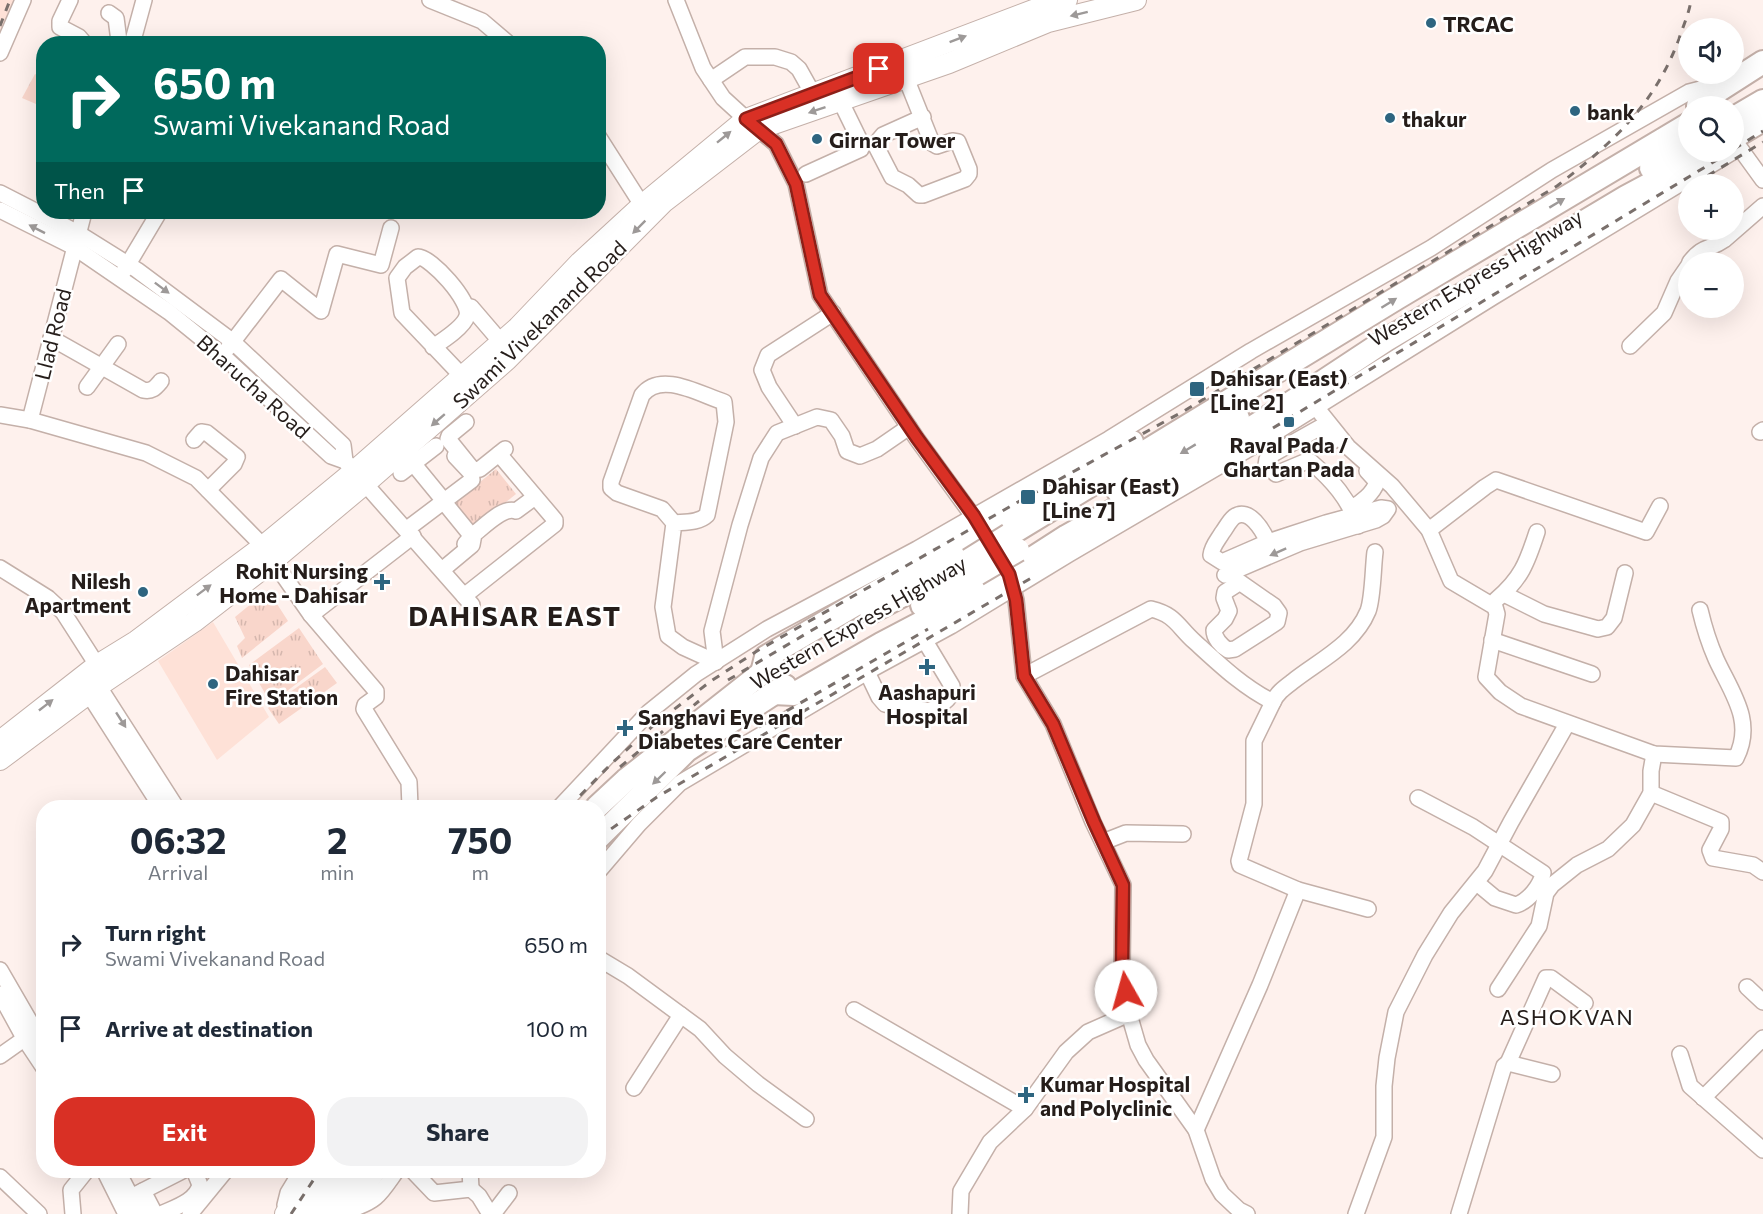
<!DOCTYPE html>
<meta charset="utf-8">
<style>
body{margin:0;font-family:Commissioner,sans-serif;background:#f2f2f3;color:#1f2937;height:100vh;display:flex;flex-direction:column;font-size:22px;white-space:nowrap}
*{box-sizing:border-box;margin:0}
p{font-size:20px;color:#747a83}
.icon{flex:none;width:33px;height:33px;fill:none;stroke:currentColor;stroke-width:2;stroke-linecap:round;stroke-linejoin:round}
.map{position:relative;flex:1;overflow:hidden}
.panel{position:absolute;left:36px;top:800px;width:570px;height:378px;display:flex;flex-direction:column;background:#fff;border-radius:24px;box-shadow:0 6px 24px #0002}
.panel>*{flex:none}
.hud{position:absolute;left:36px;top:36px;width:570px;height:183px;border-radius:24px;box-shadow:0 6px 24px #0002;background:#00695c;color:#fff;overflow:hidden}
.fabs{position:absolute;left:1678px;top:18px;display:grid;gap:12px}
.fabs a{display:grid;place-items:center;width:66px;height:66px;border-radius:50%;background:#fff;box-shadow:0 6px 24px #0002;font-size:30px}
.pin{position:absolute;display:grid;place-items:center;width:51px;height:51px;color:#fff;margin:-26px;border-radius:12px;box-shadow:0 3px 9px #0006}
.me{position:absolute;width:66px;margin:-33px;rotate:353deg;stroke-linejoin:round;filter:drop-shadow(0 0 4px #0008)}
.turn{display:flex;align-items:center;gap:21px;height:126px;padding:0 18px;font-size:27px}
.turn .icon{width:78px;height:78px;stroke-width:2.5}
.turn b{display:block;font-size:42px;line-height:51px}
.then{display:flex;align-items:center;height:57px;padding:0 18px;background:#0003;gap:12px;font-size:22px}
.eta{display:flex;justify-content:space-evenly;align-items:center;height:102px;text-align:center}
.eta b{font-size:36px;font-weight:700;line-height:42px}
.cta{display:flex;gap:12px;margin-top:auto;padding:12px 18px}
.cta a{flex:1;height:69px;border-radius:24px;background:#d93025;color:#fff;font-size:24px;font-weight:700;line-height:69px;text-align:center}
.cta a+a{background:#f2f2f3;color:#1f2937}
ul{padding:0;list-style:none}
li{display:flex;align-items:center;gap:18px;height:84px;padding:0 18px}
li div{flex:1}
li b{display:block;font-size:22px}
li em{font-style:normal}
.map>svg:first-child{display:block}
.built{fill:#fee1d7}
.grass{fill:url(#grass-tufts)}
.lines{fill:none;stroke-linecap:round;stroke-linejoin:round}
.minor-casing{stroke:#c4b0a9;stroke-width:18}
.major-casing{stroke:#c4b0a9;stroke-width:22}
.highway-casing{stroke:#c4b0a9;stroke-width:26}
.minor{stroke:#fff;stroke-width:15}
.major{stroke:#fff;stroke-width:20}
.highway{stroke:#fff;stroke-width:22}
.rail{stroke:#7a706c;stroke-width:3;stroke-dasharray:8 8;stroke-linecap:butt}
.highway-bridge-casing{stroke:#c4b0a9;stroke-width:26;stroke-linecap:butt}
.highway-bridge{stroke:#fff;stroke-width:22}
.oneway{fill:#9d9998}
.route-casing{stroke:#8d1f18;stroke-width:15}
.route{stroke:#d93025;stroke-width:10}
.poi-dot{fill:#2e6580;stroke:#fff;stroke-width:2}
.labels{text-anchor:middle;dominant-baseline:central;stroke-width:5;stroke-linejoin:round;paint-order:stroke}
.poi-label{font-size:21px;font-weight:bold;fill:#251d1a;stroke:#fff;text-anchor:start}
.street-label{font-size:21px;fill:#251d1a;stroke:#fff}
.neighbourhood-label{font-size:22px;letter-spacing:1.5px;fill:#251d1a;stroke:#fff}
.district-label{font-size:27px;font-weight:bold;letter-spacing:1.5px;fill:#251d1a;stroke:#fff}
</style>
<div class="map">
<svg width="1763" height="1214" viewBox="0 0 1763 1214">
<defs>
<pattern id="grass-tufts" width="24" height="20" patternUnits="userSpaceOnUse" patternTransform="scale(1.5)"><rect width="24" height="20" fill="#f9d6cb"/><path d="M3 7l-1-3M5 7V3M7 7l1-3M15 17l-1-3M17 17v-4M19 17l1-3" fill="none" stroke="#d5b7ae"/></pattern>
</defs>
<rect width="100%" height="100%" fill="#fef1ed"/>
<!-- built -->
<g class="built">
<polygon points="0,0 23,0 0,58"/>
<polygon points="213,622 269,717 217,760 158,661"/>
</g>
<!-- grass -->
<g class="grass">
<polygon points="35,74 43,78 43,107 22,98"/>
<polygon points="496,469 516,494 474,528 454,503"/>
<polygon points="268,590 288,621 242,658 237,646 245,638 235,617"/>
<polygon points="299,628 323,664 279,697 274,693 267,697 249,665"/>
<polygon points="325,667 337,683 279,724 268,708"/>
</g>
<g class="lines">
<!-- minor casing -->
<g class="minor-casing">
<g id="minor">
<polyline points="70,0 60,21 60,27 79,37 85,44"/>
<polyline points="430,0 482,21 509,44"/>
<polyline points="676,0 703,68 723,98 746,119 776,144 796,184 820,295 917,439 978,523"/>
<polyline points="109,13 116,18 119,41 125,44"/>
<polyline points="132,44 144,0"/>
<polyline points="0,53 23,0"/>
<polyline points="906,78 932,143 937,146 952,141 958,142 969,169 969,174 965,179 923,195 919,195 908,185 892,177 877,148 878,141 883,135 923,117"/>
<polyline points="711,80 745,57 775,57 791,62 799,69 813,94"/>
<polyline points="598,136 642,205"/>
<polyline points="1734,140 1763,180"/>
<polyline points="806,174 861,149 862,145 841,102"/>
<polyline points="0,193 78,233 137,270 232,341 343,445 345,461"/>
<polyline points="0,210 74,247 169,312 222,355 331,456 345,461 472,605"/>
<path d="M1690,262C1703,245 1710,250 1724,240L1763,206"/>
<polyline points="124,271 158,214"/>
<polyline points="471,307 501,342"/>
<path d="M51,338L143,390C152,392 155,388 161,381"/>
<polyline points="1630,346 1664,313 1678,281 1689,265"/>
<path d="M433,347C442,341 464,327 467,316C471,301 431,257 418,257L405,267L397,278L402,313L462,376"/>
<polyline points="228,348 281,279 321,311 337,254 381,265 391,228"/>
<polyline points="87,387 118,344"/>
<path d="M1311,401L1348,447L1392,486L1429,530L1451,581L1495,607L1497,614L1486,677L1500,692L1521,706L1654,754L1736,758C1755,721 1731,692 1716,659C1709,643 1704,627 1700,610"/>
<polyline points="0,415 30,420 146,453 196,478 263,546 311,615 376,691 376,697 365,705 364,709 409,782 410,807"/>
<polyline points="30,420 84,212"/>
<polyline points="466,422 449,436 448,439 473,470 480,469 505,449"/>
<polyline points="795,426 769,387 762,370 768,355 833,313"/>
<polyline points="1760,432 1763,430"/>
<polyline points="194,440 201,432 207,433 237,457 234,464 208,490"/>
<path d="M1333,441L1319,428L1273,454L1267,459L1266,465L1276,474L1307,461L1311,462C1332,480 1349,499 1358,526"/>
<polyline points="403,451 444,501"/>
<polyline points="401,473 436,446"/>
<polyline points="448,507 470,534 471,537 465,544"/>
<path d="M1351,508C1362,503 1373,493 1377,482L1367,471"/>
<path d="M674,523C685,522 699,523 707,515L726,422L724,402C701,395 661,370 642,395L611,482V488L617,493L662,509L674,523L663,607L668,636L683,647L716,662"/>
<polyline points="407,529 472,480 471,473 455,456"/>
<polyline points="1429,530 1485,487 1496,480 1646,532 1660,506"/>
<polyline points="1004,566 1009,574 1016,600 1024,676 1053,724 1093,822 1123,885 1122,969 1129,1014 1138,1045 1146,1060 1196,1130 1213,1179 1222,1194 1239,1210 1247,1214"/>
<polyline points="0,568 48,598 63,612 97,665"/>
<path d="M442,570L472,545L474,534C485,526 503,506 516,511L535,497"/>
<path d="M1228,574L1274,606L1279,613L1277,622L1235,649L1228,650C1221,646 1214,638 1214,630L1225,619L1229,611L1224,598L1225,592L1239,583"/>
<path d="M1225,575L1300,543L1376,520L1383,516L1388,509L1381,508L1326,523L1268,542L1222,562L1211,555C1212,546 1218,540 1222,533C1226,528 1229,521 1234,517C1249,506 1263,531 1268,542"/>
<polyline points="1504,594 1544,614 1598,629 1607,627 1614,618 1625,573"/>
<polyline points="464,596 555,524 555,520 499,454"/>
<path d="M1496,600C1521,579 1527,563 1537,532"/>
<polyline points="311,615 413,536"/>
<polyline points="1492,640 1592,674"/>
<polyline points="716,662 712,631 740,525 761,458 777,433 817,417 831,420 842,436 847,451 860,456 877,449 909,427"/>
<path d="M867,672L879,697L885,704L930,711C941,704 953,700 952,686L925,641"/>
<path d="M1024,676L1151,609C1176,615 1177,626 1195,642C1219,664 1243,687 1273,702L1254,741V804L1239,861L1240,865L1298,890L1368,909"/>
<polyline points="94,679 176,807"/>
<polyline points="83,685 161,807"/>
<path d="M1273,702C1277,693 1284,688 1292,682C1318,661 1354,645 1368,611C1373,598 1373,567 1375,552"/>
<polyline points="1651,793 1721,822 1721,829 1710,850 1713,858 1753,865 1763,872"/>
<path d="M1418,798L1473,827L1543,873C1541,885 1529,901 1516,905L1495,898L1477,883"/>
<polyline points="560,807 649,712 696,674 767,629 917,549 1109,439 1251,351 1431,248 1552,170 1689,92 1720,84"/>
<polyline points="1103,842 1126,833 1183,834"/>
<polyline points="598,872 639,824 680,783 872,669 951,626 1069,554 1252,447 1493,297 1739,148"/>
<polyline points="598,958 628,976 700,1029 725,1056 758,1084 806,1119"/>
<polyline points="0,970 44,1046"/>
<polyline points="1747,987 1763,1002"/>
<polyline points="1498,989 1539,926 1546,893 1552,885 1577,865 1608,849 1633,825 1651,793 1651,771 1654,754"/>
<polyline points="0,994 24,1038 44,1068"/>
<polyline points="854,1010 1025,1109"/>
<polyline points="1680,1054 1690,1086 1763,1150"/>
<polyline points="0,1056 41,1027 44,1020"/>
<polyline points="1508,1063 1546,978 1551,978 1585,1003"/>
<polyline points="634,1088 681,1015"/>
<polyline points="1703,1098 1763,1038"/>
<polyline points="1196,1130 1260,985 1298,890"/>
<polyline points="104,1170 126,1214"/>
<polyline points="117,1170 140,1214"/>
<polyline points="412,1170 434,1193 471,1189 479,1196 490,1214"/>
<polyline points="470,1170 471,1189"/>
<polyline points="0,1177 39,1214"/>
<polyline points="143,1191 155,1214"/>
<polyline points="131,1197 184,1170"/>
<polyline points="285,1205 288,1193 302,1170"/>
<path d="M349,1210C378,1201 380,1194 397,1170"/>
<polyline points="73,1214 71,1190 87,1170"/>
<path d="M161,1214C176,1207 195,1202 200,1185L194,1170"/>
<polyline points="190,1214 226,1170"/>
<polyline points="493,1214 509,1193"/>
<polyline points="960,1214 961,1191 990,1142 1025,1109 1066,1052 1088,1032 1129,1014"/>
<polyline points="1356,1214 1384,1137 1384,1086 1387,1058 1396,1012 1425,955 1451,913 1485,871 1511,822 1567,724"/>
<polyline points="1459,1214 1504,1066 1508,1063 1552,1074"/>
</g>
</g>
<!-- major casing -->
<g class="major-casing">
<g id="major">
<polyline points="0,741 97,665 136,641 263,546 354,471 518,327 580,262 642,205 746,119 1041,7 1067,0"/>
<polyline points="0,760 99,686 194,622 273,561 365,484 507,360 664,202 759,129 949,63 1048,22 1136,0"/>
<polyline points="285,1214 315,1170"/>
<polyline points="347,1214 376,1170"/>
</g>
</g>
<!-- highway casing -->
<g class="highway-casing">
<g id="highway">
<polyline points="1698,106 1699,103 1763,62"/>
<polyline points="1734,118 1763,101"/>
<polyline points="1734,137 1763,120"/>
<polyline points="1651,168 1689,144"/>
<polyline points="1118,491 1238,418"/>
<polyline points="1009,535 1397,298 1689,124"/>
<polyline points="922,605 977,574"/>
<polyline points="871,612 969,560"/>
<polyline points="762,673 766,657 1132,442"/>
<polyline points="773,693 794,694 881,644 980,592 1067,536 1170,479 1283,408 1386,340 1626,197 1710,152"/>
<polyline points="597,807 626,780 762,673 774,667"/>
<polyline points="598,838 687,750 785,686"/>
<polyline points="307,1214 336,1170"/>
<polyline points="326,1214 355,1170"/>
</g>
</g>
<!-- minor -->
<use href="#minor" class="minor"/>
<!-- major -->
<use href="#major" class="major"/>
<!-- highway -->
<use href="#highway" class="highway"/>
<!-- rail -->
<g class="rail">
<polyline points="0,26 10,0"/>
<polyline points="1734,149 1763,131"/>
<polyline points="1694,184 1763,142"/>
<polyline points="1273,428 1730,152"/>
<polyline points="728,680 831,619"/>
<polyline points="759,727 928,629"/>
<polyline points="620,767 699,701"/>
<path d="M569,807L610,765L655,724L711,681L757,651L1018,502L1184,411L1557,186C1611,144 1654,106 1679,39C1683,26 1689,14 1691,0"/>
<polyline points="598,838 657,797 1033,577"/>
<polyline points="291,1214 320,1170"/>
</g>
<!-- highway-bridge casing -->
<g class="highway-bridge-casing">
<g id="highway-bridge">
<polyline points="969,560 1009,535"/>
<polyline points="977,574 1018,550"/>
</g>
</g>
<!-- highway-bridge -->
<use href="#highway-bridge" class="highway-bridge"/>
</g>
<!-- one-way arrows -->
<defs><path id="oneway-solid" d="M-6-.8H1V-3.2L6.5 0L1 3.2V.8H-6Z" transform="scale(1.5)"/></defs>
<g class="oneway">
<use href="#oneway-solid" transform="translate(1079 14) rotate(166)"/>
<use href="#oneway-solid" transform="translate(958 39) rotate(-21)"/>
<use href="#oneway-solid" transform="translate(817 110) rotate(161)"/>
<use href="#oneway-solid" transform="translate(724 137) rotate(-39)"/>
<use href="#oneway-solid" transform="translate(1557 203) rotate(-31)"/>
<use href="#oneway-solid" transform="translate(639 227) rotate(135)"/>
<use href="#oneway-solid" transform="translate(37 229) rotate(-153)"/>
<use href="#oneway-solid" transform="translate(162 288) rotate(37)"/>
<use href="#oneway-solid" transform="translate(1389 303) rotate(-32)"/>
<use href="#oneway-solid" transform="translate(438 420) rotate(139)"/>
<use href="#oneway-solid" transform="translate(1188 449) rotate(149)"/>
<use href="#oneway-solid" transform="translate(1278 552) rotate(156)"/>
<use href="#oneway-solid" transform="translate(204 590) rotate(-37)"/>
<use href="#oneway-solid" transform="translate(46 705) rotate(-38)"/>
<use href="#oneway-solid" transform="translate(121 720) rotate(57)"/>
<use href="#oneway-solid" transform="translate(659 778) rotate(136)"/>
</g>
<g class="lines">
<!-- route casing -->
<g class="route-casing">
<polyline id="route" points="879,69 746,119 776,144 796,184 820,295 917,438 974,516 1009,574 1016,600 1024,676 1053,724 1094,822 1123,885 1122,969 1126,991"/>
</g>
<!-- route -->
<use href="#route" class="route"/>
</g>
<!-- markers -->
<g class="poi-dot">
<circle cx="1431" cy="23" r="6"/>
<circle cx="1575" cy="111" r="6"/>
<circle cx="1390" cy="118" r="6"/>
<circle cx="817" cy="139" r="6"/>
<rect x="1189" y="381" width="16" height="16" rx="3"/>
<rect x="1283" y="416" width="12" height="12" rx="3"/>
<rect x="1020" y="489" width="16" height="16" rx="3"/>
<path d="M379 573h6v6h6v6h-6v6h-6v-6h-6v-6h6z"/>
<circle cx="143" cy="592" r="6"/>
<path d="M924 658h6v6h6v6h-6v6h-6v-6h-6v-6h6z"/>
<circle cx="213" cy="684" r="6"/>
<path d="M622 719h6v6h6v6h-6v6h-6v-6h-6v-6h6z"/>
<path d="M1023 1086h6v6h6v6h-6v6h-6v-6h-6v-6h6z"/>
</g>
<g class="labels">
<!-- poi labels -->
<g class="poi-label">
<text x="1443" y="23">TRCAC</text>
<text x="1587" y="111">bank</text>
<text x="1402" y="118">thakur</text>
<text x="829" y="139">Girnar Tower</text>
<text x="1210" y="377">Dahisar (East)<tspan x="1210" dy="24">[Line 2]</tspan></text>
<text x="1289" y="444" text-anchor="middle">Raval Pada /<tspan x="1289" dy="24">Ghartan Pada</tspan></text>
<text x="1042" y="485">Dahisar (East)<tspan x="1042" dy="24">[Line 7]</tspan></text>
<text x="368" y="570" text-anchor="end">Rohit Nursing<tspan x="368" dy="24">Home - Dahisar</tspan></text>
<text x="131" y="580" text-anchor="end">Nilesh<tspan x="131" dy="24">Apartment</tspan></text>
<text x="225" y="672">Dahisar<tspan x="225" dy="24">Fire Station</tspan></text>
<text x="927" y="691" text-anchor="middle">Aashapuri<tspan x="927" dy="24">Hospital</tspan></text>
<text x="638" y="716">Sanghavi Eye and<tspan x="638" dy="24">Diabetes Care Center</tspan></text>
<text x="1040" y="1083">Kumar Hospital<tspan x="1040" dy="24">and Polyclinic</tspan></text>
</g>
<!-- street labels -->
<g class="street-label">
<text transform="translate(1475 277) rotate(-31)">Western Express Highway</text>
<text transform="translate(539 324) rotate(-44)">Swami Vivekanand Road</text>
<text transform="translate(52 334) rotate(-76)">Llad Road</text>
<text transform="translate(254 386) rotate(42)">Bharucha Road</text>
<text transform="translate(858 622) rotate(-30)">Western Express Highway</text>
</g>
<!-- neighbourhood labels -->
<g class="neighbourhood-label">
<text x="1567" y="1016">ASHOKVAN</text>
</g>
<!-- district labels -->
<g class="district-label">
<text x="515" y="615">DAHISAR EAST</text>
</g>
</g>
</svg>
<div class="fabs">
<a><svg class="icon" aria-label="sound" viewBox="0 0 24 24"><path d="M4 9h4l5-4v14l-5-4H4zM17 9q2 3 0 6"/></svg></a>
<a><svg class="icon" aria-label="search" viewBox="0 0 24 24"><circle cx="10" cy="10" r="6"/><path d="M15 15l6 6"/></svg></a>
<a>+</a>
<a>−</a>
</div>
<div class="pin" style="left:879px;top:69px;background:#d93025"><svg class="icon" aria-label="arrive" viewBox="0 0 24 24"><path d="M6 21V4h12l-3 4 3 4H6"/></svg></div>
<svg class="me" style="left:1126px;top:991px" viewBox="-20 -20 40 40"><circle r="19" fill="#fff"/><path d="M0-13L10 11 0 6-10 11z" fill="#d93025"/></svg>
<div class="hud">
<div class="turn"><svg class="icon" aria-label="right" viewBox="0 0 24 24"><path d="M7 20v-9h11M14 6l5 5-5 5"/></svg><div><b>650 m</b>Swami Vivekanand Road</div></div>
<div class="then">Then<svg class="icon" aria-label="arrive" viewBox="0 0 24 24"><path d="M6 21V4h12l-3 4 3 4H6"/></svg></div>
</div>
<section class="panel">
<div class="eta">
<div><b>06:32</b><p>Arrival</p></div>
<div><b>2</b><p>min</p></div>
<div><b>750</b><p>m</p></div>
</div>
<ul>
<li><svg class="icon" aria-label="right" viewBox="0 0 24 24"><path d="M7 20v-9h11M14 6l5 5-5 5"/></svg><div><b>Turn right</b><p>Swami Vivekanand Road</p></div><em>650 m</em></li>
<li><svg class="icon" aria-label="arrive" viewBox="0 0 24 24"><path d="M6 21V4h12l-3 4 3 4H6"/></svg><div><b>Arrive at destination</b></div><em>100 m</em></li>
</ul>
<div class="cta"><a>Exit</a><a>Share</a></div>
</section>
</div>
